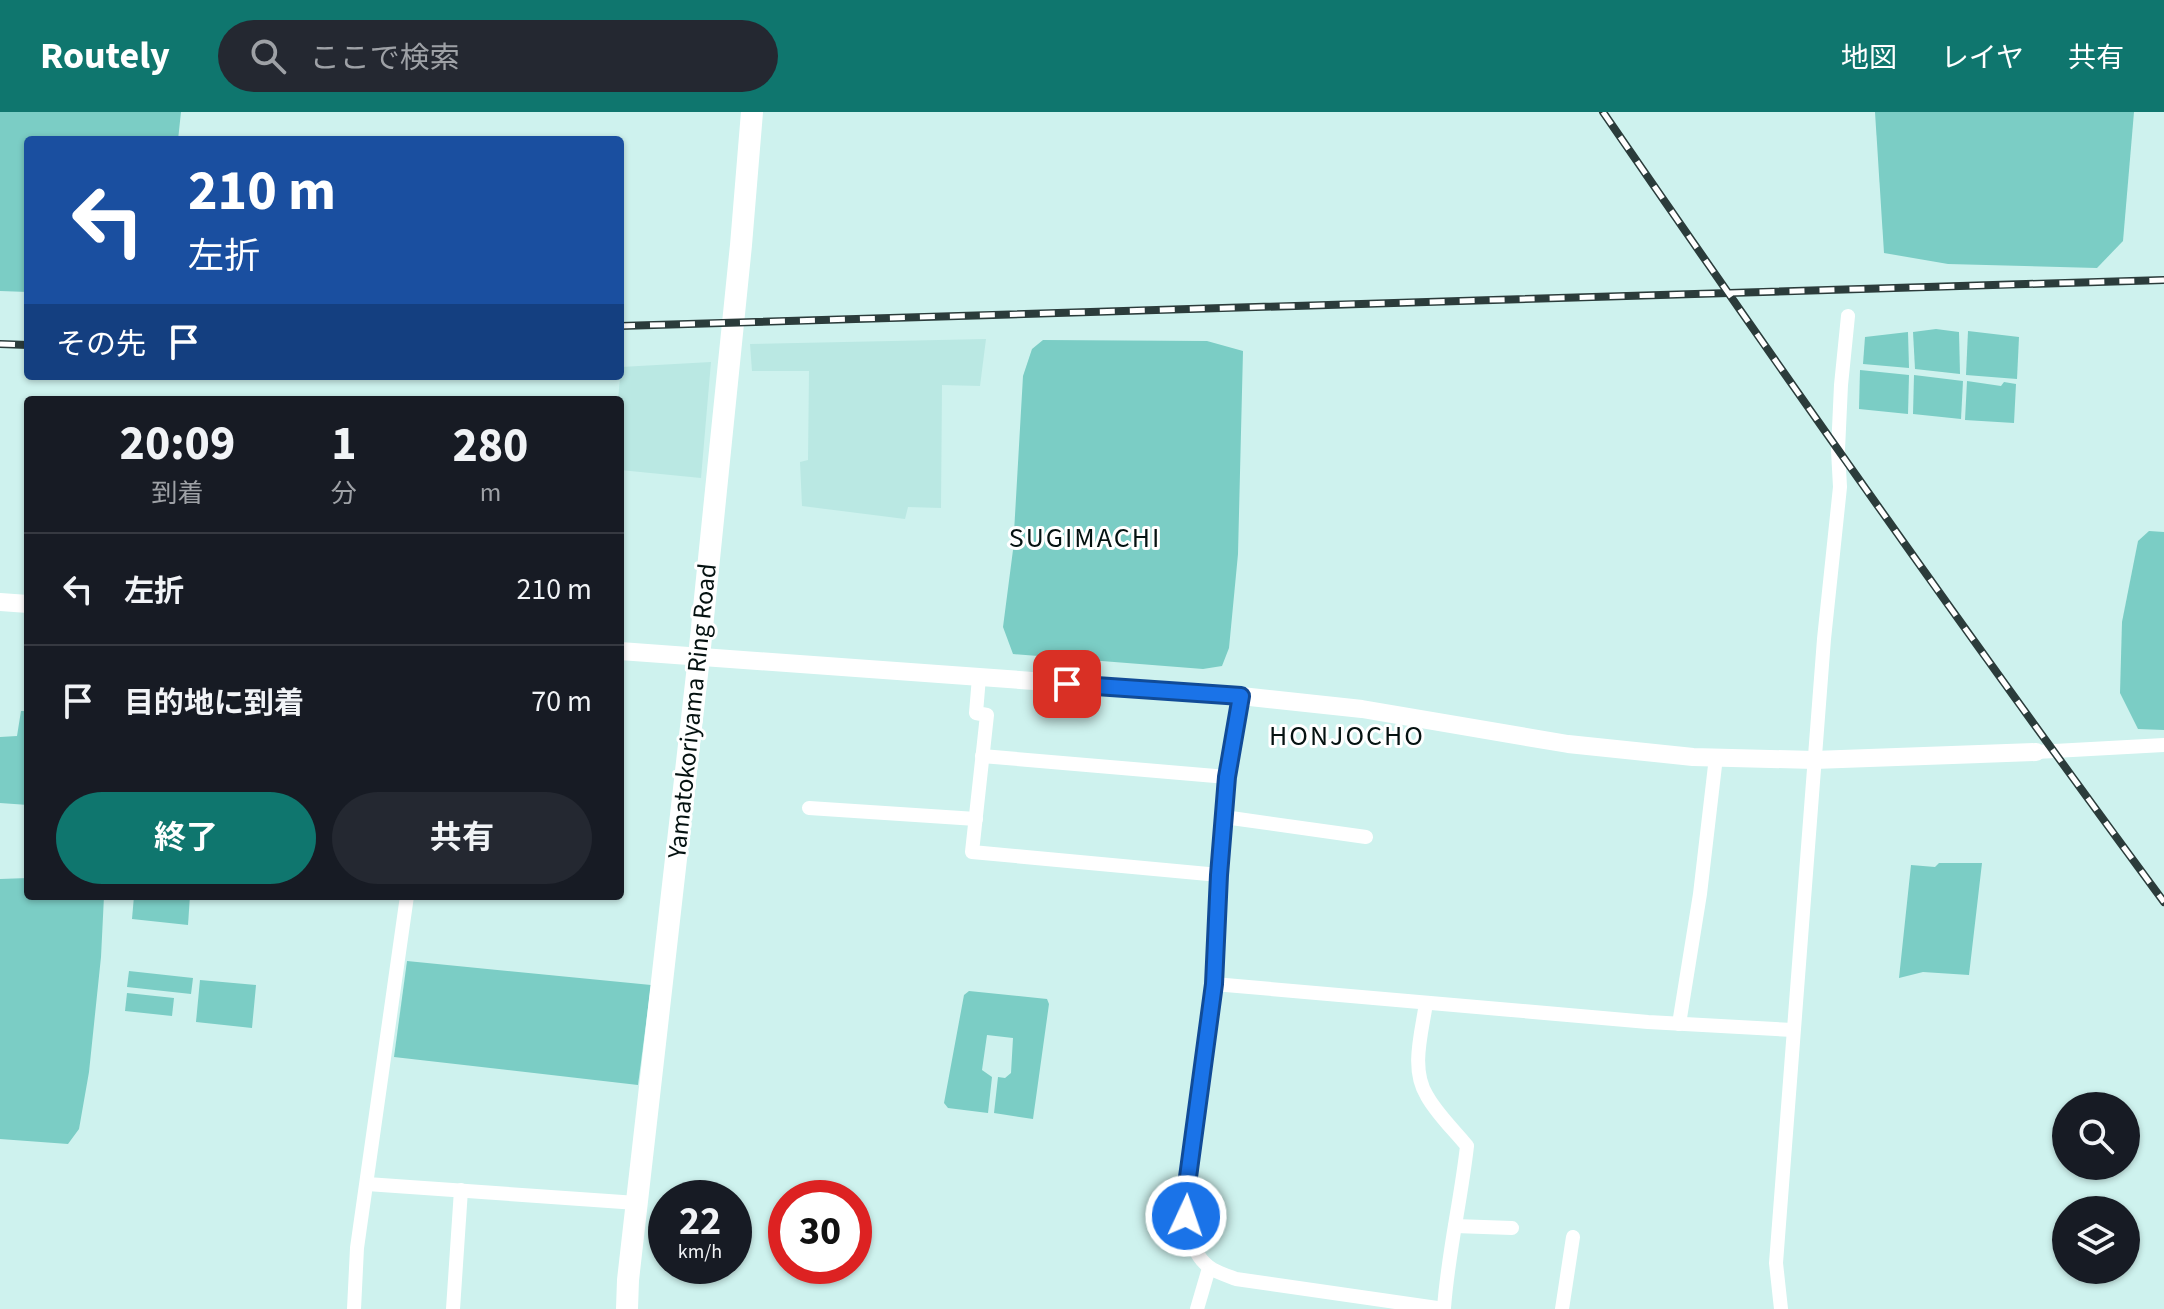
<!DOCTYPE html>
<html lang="ja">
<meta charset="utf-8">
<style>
body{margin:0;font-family:"Source Sans 3","Noto Sans JP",sans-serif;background:#242831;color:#f1f3f6;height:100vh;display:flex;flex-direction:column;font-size:30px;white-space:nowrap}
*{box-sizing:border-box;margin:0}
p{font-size:26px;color:#9ea1a6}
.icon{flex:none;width:44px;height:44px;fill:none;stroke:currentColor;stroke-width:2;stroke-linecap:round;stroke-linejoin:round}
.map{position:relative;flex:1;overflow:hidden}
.panel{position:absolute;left:24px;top:284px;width:600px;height:504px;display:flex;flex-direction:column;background:#171b24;border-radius:8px;box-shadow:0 2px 6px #0004}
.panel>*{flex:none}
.guide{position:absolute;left:24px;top:24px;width:600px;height:244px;border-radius:8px;box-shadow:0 2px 6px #0004;background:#1a4fa0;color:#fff;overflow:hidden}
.fabs{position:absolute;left:2052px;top:980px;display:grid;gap:16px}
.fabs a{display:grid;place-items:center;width:88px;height:88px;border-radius:50%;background:#171b24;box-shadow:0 2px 6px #0004;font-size:40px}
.speed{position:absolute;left:648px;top:1068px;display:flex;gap:16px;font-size:40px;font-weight:700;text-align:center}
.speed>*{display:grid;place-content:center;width:104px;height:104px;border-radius:50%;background:#171b24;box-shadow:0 2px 6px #0004;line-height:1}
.speed small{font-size:20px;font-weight:400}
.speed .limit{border:12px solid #d22;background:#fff;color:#111}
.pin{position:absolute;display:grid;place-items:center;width:68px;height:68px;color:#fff;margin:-34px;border-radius:16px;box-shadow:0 4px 12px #0006}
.me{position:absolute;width:88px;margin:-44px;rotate:3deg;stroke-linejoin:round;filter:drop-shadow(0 0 6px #0008)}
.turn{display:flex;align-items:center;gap:28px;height:168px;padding:0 32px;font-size:36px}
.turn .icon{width:104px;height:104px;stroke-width:2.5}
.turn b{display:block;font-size:56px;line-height:68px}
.then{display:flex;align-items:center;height:76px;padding:0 32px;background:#0003;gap:16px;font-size:30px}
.eta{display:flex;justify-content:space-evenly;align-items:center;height:136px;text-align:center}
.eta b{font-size:48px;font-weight:700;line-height:56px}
.cta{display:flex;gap:16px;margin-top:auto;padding:16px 32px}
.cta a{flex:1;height:92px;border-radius:48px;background:#0f766e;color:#fff;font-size:32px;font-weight:700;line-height:92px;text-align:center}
.cta a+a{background:#242831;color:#f1f3f6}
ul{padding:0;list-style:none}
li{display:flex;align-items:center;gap:24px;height:112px;padding:0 32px;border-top:2px solid #363941}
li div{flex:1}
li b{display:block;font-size:30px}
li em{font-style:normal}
header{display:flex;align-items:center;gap:48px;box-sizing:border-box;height:112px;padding:0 40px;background:#0f766e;color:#fff}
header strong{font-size:38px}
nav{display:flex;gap:44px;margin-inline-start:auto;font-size:28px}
.search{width:560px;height:72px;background:#242831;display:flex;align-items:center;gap:20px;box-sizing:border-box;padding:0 28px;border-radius:44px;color:#9ea1a6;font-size:30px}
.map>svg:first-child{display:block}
.built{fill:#bae8e3}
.water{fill:#7bcdc5}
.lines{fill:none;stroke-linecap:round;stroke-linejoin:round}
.minor{stroke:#fff;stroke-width:14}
.tertiary{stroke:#fff;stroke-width:18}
.secondary{stroke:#fff;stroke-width:22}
.rail-casing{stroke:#2b3c3b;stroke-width:8}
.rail{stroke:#fff;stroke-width:5;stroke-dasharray:15;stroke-linecap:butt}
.route-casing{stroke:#114b97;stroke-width:20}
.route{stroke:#1a73e8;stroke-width:14}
.labels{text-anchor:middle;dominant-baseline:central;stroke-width:6;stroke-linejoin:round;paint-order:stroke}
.street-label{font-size:26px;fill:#051211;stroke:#fff}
.neighbourhood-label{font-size:28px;letter-spacing:2px;fill:#051211;stroke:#fff}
</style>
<header>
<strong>Routely</strong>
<div class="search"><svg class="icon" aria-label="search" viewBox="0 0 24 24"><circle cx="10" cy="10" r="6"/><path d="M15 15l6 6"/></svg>ここで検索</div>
<nav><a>地図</a><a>レイヤ</a><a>共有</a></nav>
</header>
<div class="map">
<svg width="2164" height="1197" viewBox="0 0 2164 1197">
<rect width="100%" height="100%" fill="#cef2ee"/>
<!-- built -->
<g class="built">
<polygon points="986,227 980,274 942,273 941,396 908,395 905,407 802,394 800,350 808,348 809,259 752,259 750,232"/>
<polygon points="711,250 701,366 620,358 620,288 618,288 621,255"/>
</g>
<!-- water -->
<g class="water">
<polygon points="0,0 181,0 178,28 28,28 28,180 0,179"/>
<polygon points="1875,0 2134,0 2123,129 2097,156 1948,152 1884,141"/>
<polygon points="1936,217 1959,220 1960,262 1915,257 1913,220"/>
<polygon points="1968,219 2019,225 2017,267 1966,263"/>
<polygon points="1908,220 1909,256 1863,252 1865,225"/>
<polygon points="1043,228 1207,229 1243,239 1238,442 1229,536 1222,554 1203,557 1013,542 1003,515 1013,438 1023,264 1032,237"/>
<polygon points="1860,258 1909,263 1908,302 1859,297"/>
<polygon points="1914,263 1963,269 1961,307 1913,302"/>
<polygon points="1967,269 2001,274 2004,270 2016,272 2014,311 1965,308"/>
<polygon points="2149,419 2164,420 2164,618 2138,617 2120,581 2122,510 2138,429"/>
<polygon points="21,599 28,599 28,693 0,691 0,625 17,624"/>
<polygon points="1939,751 1982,751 1969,863 1923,860 1899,866 1911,753 1935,755"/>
<polygon points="28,766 28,784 104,784 101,845 89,960 79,1017 68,1032 0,1027 0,767"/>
<polygon points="134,784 190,784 188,813 132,807"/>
<polygon points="407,849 651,873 638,973 394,945"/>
<polygon points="129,859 193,866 191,882 127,875"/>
<polygon points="200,868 256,873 252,916 196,910"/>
<polygon points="969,879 1047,887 1049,892 1033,1007 994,1001 998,965 1005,966 1011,961 1013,926 987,923 982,958 992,965 988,1001 948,996 944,991 964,883"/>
<polygon points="127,881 174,886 172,904 125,899"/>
</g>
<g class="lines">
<!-- minor -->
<g class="minor">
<polyline points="979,565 976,601 987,603 972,740 1219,763"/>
<path d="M1241,584L1227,665L1219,763L1214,872L1186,1080C1186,1105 1187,1141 1212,1157C1219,1161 1228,1164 1236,1167L1444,1197"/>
<polyline points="2036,640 2164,633"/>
<polyline points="982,644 1227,665"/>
<polyline points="809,696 976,707"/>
<polyline points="1224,705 1366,725"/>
<polyline points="1214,872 1648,910 1793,918"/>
<path d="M1426,891C1422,920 1410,957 1427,984C1437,1002 1454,1018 1467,1034C1461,1088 1448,1141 1444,1196"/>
<polyline points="1679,912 1700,782 1716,645"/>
<polyline points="367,1072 637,1091"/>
<polyline points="1455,1114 1512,1116"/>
<polyline points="354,1197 357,1136 407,784"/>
<polyline points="453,1197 461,1078"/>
<polyline points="1197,1197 1209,1156"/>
<polyline points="1562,1197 1573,1125"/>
<polyline points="1781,1197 1776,1151 1824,527 1840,375 1838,338 1841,273 1848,204"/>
</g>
<!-- tertiary -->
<g class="tertiary">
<polyline points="0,490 28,492"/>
<polyline points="620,539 1241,584 1362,597 1568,632 1693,645 1814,648 2036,640"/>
</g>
<!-- secondary -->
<polyline class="secondary" points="627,1197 628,1168 699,545 741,133 752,0"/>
<!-- rail casing -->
<g class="rail-casing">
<g id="rail">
<path d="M1603,0C1786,266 1972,530 2164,790"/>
<polyline points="620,214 2164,168"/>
<polyline points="0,232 28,233"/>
</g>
</g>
<!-- rail -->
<use href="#rail" class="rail"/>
</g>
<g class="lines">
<!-- route casing -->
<g class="route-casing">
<polyline id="route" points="1067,572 1241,584 1227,665 1219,763 1214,872 1186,1080 1186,1104"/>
</g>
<!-- route -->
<use href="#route" class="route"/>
</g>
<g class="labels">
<!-- street labels -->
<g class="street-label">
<text transform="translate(692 599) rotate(-84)">Yamatokoriyama Ring Road</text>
</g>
<!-- neighbourhood labels -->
<g class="neighbourhood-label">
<text x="1085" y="426">SUGIMACHI</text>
<text x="1347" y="624">HONJOCHO</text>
</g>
</g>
</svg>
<div class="fabs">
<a><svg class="icon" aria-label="search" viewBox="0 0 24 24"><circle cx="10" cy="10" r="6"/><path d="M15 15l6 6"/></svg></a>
<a><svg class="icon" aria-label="layers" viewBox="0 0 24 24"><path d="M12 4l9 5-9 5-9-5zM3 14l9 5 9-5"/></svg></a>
</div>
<div class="speed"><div>22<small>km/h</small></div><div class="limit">30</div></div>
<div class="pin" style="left:1067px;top:572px;background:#d93025"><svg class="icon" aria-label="arrive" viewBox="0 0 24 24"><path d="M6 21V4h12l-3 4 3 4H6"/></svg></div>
<svg class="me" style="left:1186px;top:1104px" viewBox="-20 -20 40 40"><circle r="17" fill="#1a73e8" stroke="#fff" stroke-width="3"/><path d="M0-11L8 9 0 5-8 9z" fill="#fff"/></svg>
<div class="guide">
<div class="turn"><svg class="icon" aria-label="left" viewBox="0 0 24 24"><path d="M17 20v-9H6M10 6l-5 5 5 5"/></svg><div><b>210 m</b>左折</div></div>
<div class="then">その先<svg class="icon" aria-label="arrive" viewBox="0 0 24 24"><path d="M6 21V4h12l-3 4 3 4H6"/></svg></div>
</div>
<section class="panel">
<div class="eta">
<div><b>20:09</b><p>到着</p></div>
<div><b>1</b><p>分</p></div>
<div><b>280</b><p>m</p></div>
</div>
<ul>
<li><svg class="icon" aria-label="left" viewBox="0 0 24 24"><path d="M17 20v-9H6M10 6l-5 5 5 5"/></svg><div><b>左折</b></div><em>210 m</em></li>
<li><svg class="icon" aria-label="arrive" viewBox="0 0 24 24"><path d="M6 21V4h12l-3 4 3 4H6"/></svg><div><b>目的地に到着</b></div><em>70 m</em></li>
</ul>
<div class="cta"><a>終了</a><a>共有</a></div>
</section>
</div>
